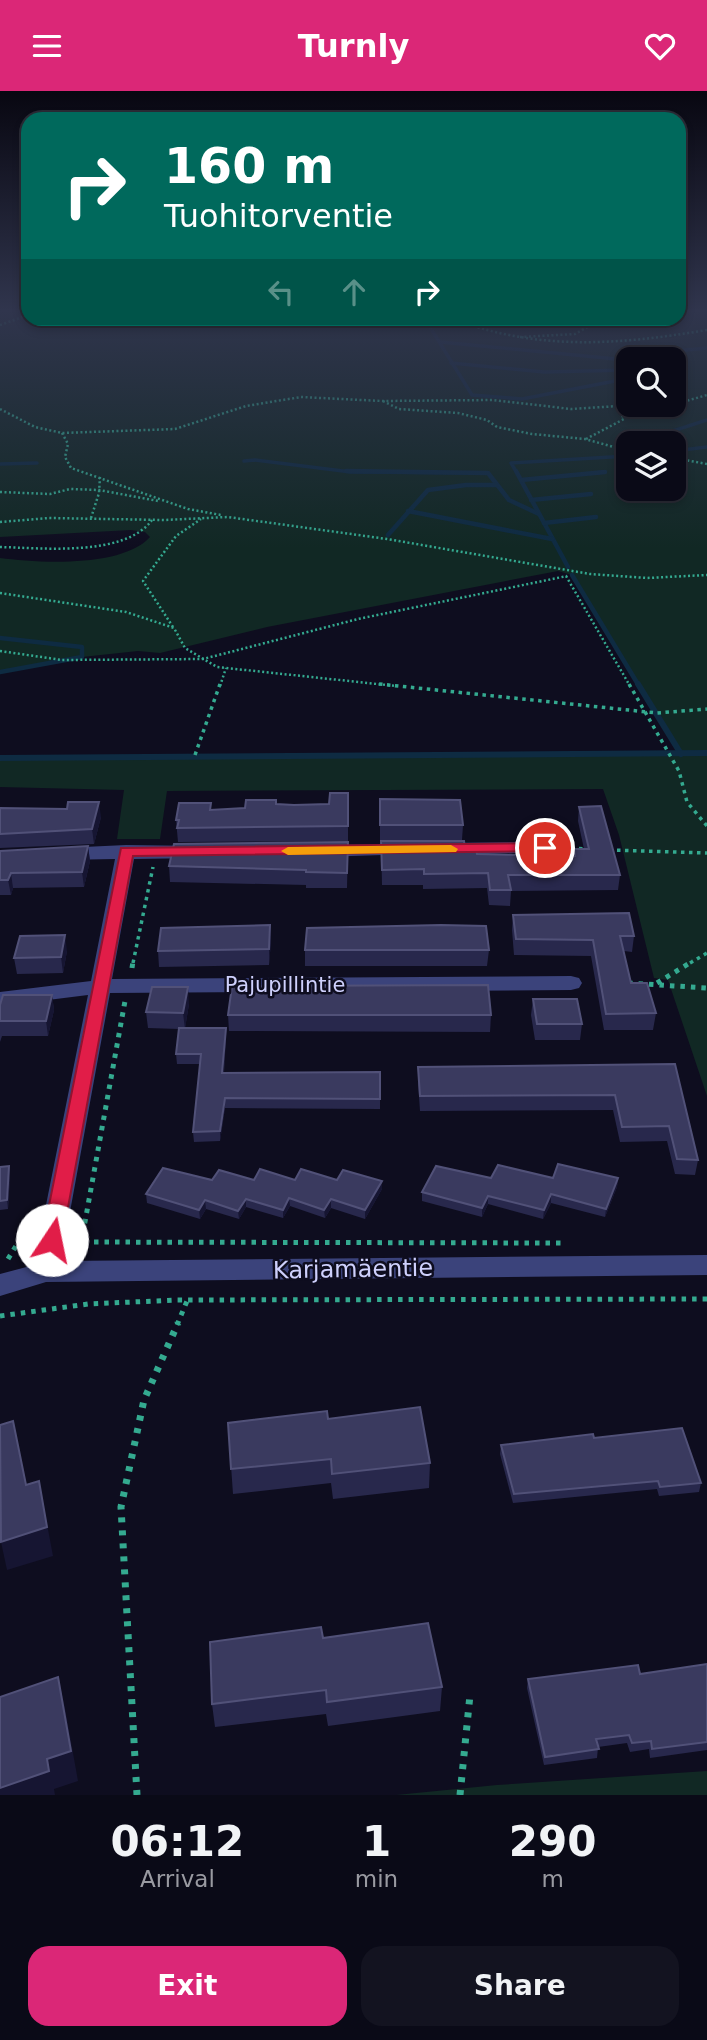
<!DOCTYPE html>
<meta charset="utf-8">
<style>
body{margin:0;font-family:"DejaVu Sans",sans-serif;background:#131320;color:#f1f3f6;height:100vh;display:flex;flex-direction:column;font-size:26px;white-space:nowrap}
*{box-sizing:border-box;margin:0}
p{font-size:23px;color:#999aa1}
.icon{flex:none;width:38px;height:38px;fill:none;stroke:currentColor;stroke-width:2;stroke-linecap:round;stroke-linejoin:round}
.map{position:relative;height:1704px;overflow:hidden}
.details{display:flex;flex-direction:column;background:#0a0a17;flex:1}
.details>*{flex:none}
.guide{position:absolute;left:21px;top:21px;width:665px;height:214px;border-radius:21px;box-shadow:0 4px 10px #0003,0 0 0 2px #2a2b36;background:#00695c;color:#fff;overflow:hidden}
.tools{position:absolute;left:616px;top:256px;display:grid;gap:14px}
.tools a{display:grid;place-items:center;width:70px;height:70px;border-radius:14px;background:#0a0a17;box-shadow:0 4px 10px #0003,0 0 0 2px #2a2b36;font-size:35px}
.pin{position:absolute;display:grid;place-items:center;width:60px;height:60px;color:#fff;margin:-30px;border:4px solid #fff;border-radius:50%;box-shadow:0 2px 7px #0007}
.me{position:absolute;width:77px;margin:-38px;rotate:11deg;stroke-linejoin:round;filter:drop-shadow(0 0 5px #0008)}
.turn{display:flex;align-items:center;gap:24px;height:147px;padding:0 28px;font-size:32px}
.turn .icon{width:91px;height:91px;stroke-width:2.5}
.turn b{display:block;font-size:49px;line-height:60px}
.lanes{display:flex;align-items:center;height:66px;padding:0 28px;background:#0003;justify-content:center;gap:35px;direction:ltr}
.lanes .off{opacity:.35}
.eta{display:flex;justify-content:space-evenly;align-items:center;height:119px;text-align:center}
.eta b{font-size:42px;font-weight:800;line-height:49px}
.primary-button{display:flex;gap:14px;margin-top:auto;padding:14px 28px}
.primary-button a{flex:1;height:80px;border-radius:21px;background:#db2777;color:#fff;font-size:28px;font-weight:800;line-height:80px;text-align:center}
.primary-button a+a{background:#131320;color:#f1f3f6}
header{display:flex;justify-content:space-between;align-items:center;height:91px;padding:0 28px;background:#db2777;color:#fff;font-size:32px;font-weight:800}
.map>svg:first-child{display:block}
.green{fill:#112824;fill-rule:evenodd}
.lines{fill:none;stroke-linecap:round;stroke-linejoin:round}
.stream-far2{stroke:#0e2b42;stroke-width:3.5}
.stream-far1{stroke:#0e2b42;stroke-width:4.5}
.stream{stroke:#0e2b42;stroke-width:6}
.path-far3{stroke:#34aa90;stroke-width:2.5;stroke-dasharray:2 2.5;stroke-linecap:butt}
.path-far2{stroke:#34aa90;stroke-width:3.5;stroke-dasharray:3.5 4.5;stroke-linecap:butt}
.path-far1{stroke:#34aa90;stroke-width:5;stroke-dasharray:4.5 6;stroke-linecap:butt}
.path{stroke:#34aa90;stroke-width:7;stroke-dasharray:5 8;stroke-linecap:butt}
.minor{fill:#3b437b;fill-rule:evenodd}
.wall{fill:#28284c}
.shaded-wall{fill:#161532}
.building{fill:#3a3a5f;stroke:#515178;stroke-width:2}
.route{fill:#e11d48;stroke:#92132f;stroke-width:2}
.slow{fill:#f59e0b}
.labels{text-anchor:middle;dominant-baseline:central;stroke-width:5;stroke-linejoin:round;paint-order:stroke}
.street-label{font-size:21px;fill:#ced0fc;stroke:#0e0d1f}
.near-street-label{font-size:24px;fill:#ced0fc;stroke:#0e0d1f}
</style>
<header><svg class="icon" aria-label="menu" viewBox="0 0 24 24"><path d="M4 6h16M4 12h16M4 18h16"/></svg>Turnly<svg class="icon" aria-label="heart" viewBox="0 0 24 24"><path d="M12 20l-8-8c-3-5 5-10 8-4 3-6 11-1 8 4z"/></svg></header>
<div class="map">
<svg width="707" height="1704" viewBox="0 0 707 1704">
<rect width="100%" height="100%" fill="#0e0d1f"/>
<!-- green -->
<g class="green">
<path d="M0,218H28V228H679V218H707V1005L668,889L654,887L619,744L603,698L167,700L160,748H117L124,699L0,696V667L680,662L572,484L558,480L267,536L160,562L138,560L82,566L0,581V467C38,472 122,477 150,446L145,441L131,439L0,446ZM628,268H674V313H628ZM628,352H674V397H628Z"/>
<polygon points="707,1680 707,1704 396,1704 497,1694"/>
</g>
<g class="lines">
<!-- stream-far2 -->
<g class="stream-far2">
<polyline points="425,228 472,304 522,308 615,290 617,279"/>
<polyline points="440,251 616,268"/>
<polyline points="660,268 676,260 707,257"/>
<polyline points="451,272 544,281 628,279"/>
<polyline points="645,352 645,349 707,329"/>
<polyline points="674,360 707,356"/>
<polyline points="244,370 255,369 351,381 488,382"/>
<polyline points="0,373 37,372"/>
<polyline points="517,382 511,372 628,365"/>
<polyline points="594,382 605,381"/>
</g>
<!-- stream-far1 -->
<g class="stream-far1">
<polyline points="346,380 488,382 509,409 539,423"/>
<polyline points="516,380 568,476"/>
<polyline points="521,389 605,381"/>
<polyline points="531,409 591,403"/>
<polyline points="408,420 552,448"/>
<polyline points="544,432 596,426"/>
<polyline points="388,444 428,399 466,394 496,394"/>
<polyline points="572,484 639,595"/>
<polyline points="0,547 82,556 82,566 0,581"/>
</g>
<!-- stream -->
<g class="stream">
<polyline points="638,593 681,663"/>
<polyline points="0,667 707,662"/>
</g>
<!-- path-far3 -->
<g class="path-far3">
<polyline points="679,220 695,218"/>
<path d="M452,228C540,260 616,254 707,239"/>
<polyline points="0,234 28,224"/>
<polyline points="520,246 575,243 602,228 609,228"/>
<polyline points="674,309 686,310 707,304"/>
<polyline points="383,310 399,318 458,322 487,329 497,336 532,343 585,348 628,360"/>
<polyline points="0,318 35,336 62,342 175,338 246,315 301,306 382,310 493,309 571,318 634,314"/>
<polyline points="62,342 68,353 65,366 71,377 188,418 221,424"/>
<polyline points="586,348 624,328 619,319 626,317"/>
<polyline points="674,367 707,373"/>
<polyline points="0,401 50,403 70,398 99,399 158,410"/>
<polyline points="91,427 99,402 100,386"/>
<polyline points="0,431 49,427 164,429 228,426 387,448 590,483 647,487 707,484"/>
<path d="M0,456C42,457 125,466 152,429"/>
<polyline points="566,485 630,595"/>
<polyline points="0,502 126,521 174,537 185,557 217,576 396,595"/>
<polyline points="173,536 143,490 176,445 201,428"/>
<polyline points="0,560 62,569 203,568 358,528 567,485"/>
<polyline points="220,595 226,577"/>
</g>
<!-- path-far2 -->
<g class="path-far2">
<polyline points="379,593 657,622 707,618"/>
<polyline points="629,593 679,680 687,711 707,735"/>
<polyline points="195,664 220,593"/>
<polyline points="563,757 590,758"/>
<polyline points="609,759 707,762"/>
<polyline points="133,872 153,776"/>
<polyline points="690,872 707,862"/>
</g>
<!-- path-far1 -->
<g class="path-far1">
<polyline points="132,877 133,870"/>
<polyline points="628,892 707,897"/>
<polyline points="657,892 693,870"/>
<polyline points="73,1151 565,1152"/>
<polyline points="81,1153 125,910"/>
<polyline points="8,1168 19,1150 30,1150"/>
<polyline points="0,1225 88,1213 177,1209 707,1208"/>
<polyline points="177,1234 187,1210"/>
</g>
<!-- path -->
<g class="path">
<polyline points="137,1704 121,1416 144,1309 178,1232"/>
<polyline points="460,1704 470,1604"/>
</g>
<!-- minor -->
<g class="minor">
<polygon points="545,751 555,757 552,761 439,764 429,758 439,752"/>
<polygon points="407,753 417,759 414,763 320,766 310,760 320,754"/>
<polygon points="126,754 201,755 211,761 201,767 134,768 112,888 571,885 579,887 582,892 579,897 571,899 110,902 61,1170 707,1164 707,1184 46,1191 0,1205 0,1183 34,1174 88,904 0,915 0,901 91,890 115,768 62,769 52,763 62,757"/>
</g>
</g>
<!-- wall -->
<g class="wall">
<polygon points="348,702 348,750 178,751 176,729 211,719 245,717 276,713 329,713"/>
<polygon points="380,708 463,734 462,749 380,750"/>
<polygon points="579,716 620,784 618,799 511,800 510,815 489,814 487,797 423,798 423,794 382,794 381,750 465,758 477,763 573,765 574,758 584,758 578,730"/>
<polygon points="0,717 101,726 94,753 0,757"/>
<polygon points="348,751 347,797 306,797 306,794 170,791 169,775"/>
<polygon points="88,755 90,770 84,796 13,797 11,804 0,804 0,760"/>
<polygon points="513,824 634,845 632,861 624,860 631,892 656,922 653,939 604,939 591,865 514,864 512,839"/>
<polygon points="271,850 269,874 159,876 158,860"/>
<polygon points="305,859 489,859 487,875 305,875"/>
<polygon points="67,860 63,882 17,883 14,867"/>
<polygon points="52,904 54,919 48,945 2,945 0,951 0,914"/>
<polygon points="533,908 582,933 580,949 535,949 531,924"/>
<polygon points="189,913 185,937 226,946 224,982 380,981 380,1018 225,1017 220,1050 194,1051 193,1041 200,973 177,973 176,963 179,938 148,937 146,921"/>
<polygon points="228,924 491,924 490,941 229,940"/>
<polygon points="675,973 698,1069 695,1084 675,1083 667,1050 620,1051 613,1019 420,1020 418,991 418,976"/>
<polygon points="9,1075 10,1084 8,1118 0,1119 0,1076"/>
<polygon points="491,1087 618,1087 617,1096 605,1126 551,1112 543,1128 488,1113 482,1126 422,1110 422,1101"/>
<polygon points="212,1089 382,1090 382,1098 365,1128 331,1117 325,1127 290,1115 283,1127 246,1116 239,1128 206,1118 200,1128 147,1112 146,1103"/>
<polygon points="328,1328 430,1372 429,1397 333,1408 331,1392 233,1403 228,1332"/>
<polygon points="594,1347 701,1392 699,1401 659,1405 657,1398 513,1412 500,1363 501,1354"/>
<polygon points="323,1547 442,1596 440,1620 328,1635 326,1623 215,1636 212,1613"/>
<polygon points="707,1573 707,1659 650,1667 649,1658 630,1661 627,1652 598,1656 597,1667 544,1674 527,1597 528,1588 640,1583"/>
</g>
<!-- shaded-wall -->
<g class="shaded-wall">
<polygon points="99,711 101,726 94,753 92,738"/>
<polygon points="88,755 90,770 84,796 82,781"/>
<polygon points="11,782 13,797 11,804 8,789"/>
<polygon points="270,834 271,850 269,874 269,858"/>
<polygon points="65,844 67,860 63,882 61,866"/>
<polygon points="188,896 189,913 185,938 183,922"/>
<polygon points="52,904 54,919 48,945 46,930"/>
<polygon points="226,937 226,946 223,992 222,982"/>
<polygon points="225,1007 225,1017 220,1050 220,1040"/>
<polygon points="9,1075 10,1084 8,1118 7,1109"/>
<polygon points="618,1087 617,1096 605,1126 606,1118"/>
<polygon points="382,1090 382,1098 365,1128 365,1119"/>
<polygon points="551,1103 551,1112 543,1128 544,1119"/>
<polygon points="488,1105 488,1113 482,1126 482,1117"/>
<polygon points="289,1107 290,1115 283,1127 283,1119"/>
<polygon points="246,1108 246,1116 239,1128 238,1120"/>
<polygon points="331,1108 331,1117 325,1127 324,1119"/>
<polygon points="205,1109 206,1118 200,1128 199,1119"/>
<polygon points="39,1390 53,1465 7,1479 1,1451"/>
<polygon points="58,1586 65,1617 78,1690 54,1698 55,1704 0,1704 0,1697 47,1668"/>
</g>
<!-- building -->
<g class="building">
<polygon points="330,702 348,702 348,735 177,737 179,729 176,729 179,712 211,712 210,719 245,717 246,709 276,709 276,713 294,714 329,713"/>
<polygon points="380,708 460,709 463,734 380,734"/>
<polygon points="68,711 99,711 92,738 0,743 0,717 67,718"/>
<polygon points="601,715 620,784 508,784 511,799 490,799 488,782 424,783 424,778 382,779 381,750 464,750 465,758 476,758 477,763 575,765 574,758 589,758 579,716"/>
<polygon points="348,751 347,782 306,781 306,779 169,775 174,753"/>
<polygon points="88,755 82,781 11,782 8,789 0,789 0,760"/>
<polygon points="629,822 634,845 620,845 631,892 647,892 656,922 606,923 593,849 516,848 513,824"/>
<polygon points="270,834 269,858 158,860 161,837"/>
<polygon points="441,834 486,835 489,859 305,859 307,837"/>
<polygon points="65,844 61,866 14,867 20,845"/>
<polygon points="488,894 491,924 228,924 232,895"/>
<polygon points="152,896 188,896 183,922 146,921"/>
<polygon points="3,904 52,904 46,930 0,930 0,914"/>
<polygon points="533,908 577,908 582,933 537,933"/>
<polygon points="179,937 226,937 222,982 380,981 380,1008 225,1007 220,1040 193,1041 201,963 176,963"/>
<polygon points="675,973 698,1069 677,1068 669,1035 622,1036 615,1004 420,1005 418,976"/>
<polygon points="558,1073 618,1087 606,1118 551,1103 544,1119 488,1105 482,1117 422,1101 436,1075 491,1087 498,1074 553,1087"/>
<polygon points="9,1075 7,1109 0,1110 0,1076"/>
<polygon points="163,1077 212,1089 219,1079 254,1089 260,1078 295,1089 301,1078 337,1089 343,1079 382,1090 365,1119 331,1108 324,1119 289,1107 283,1119 246,1108 238,1120 205,1109 199,1119 146,1103"/>
<polygon points="420,1316 430,1372 332,1383 331,1368 231,1378 228,1332 327,1320 328,1328"/>
<polygon points="13,1330 26,1394 39,1390 47,1436 1,1451 0,1334"/>
<polygon points="682,1337 701,1392 660,1396 658,1390 514,1403 501,1354 593,1343 594,1347"/>
<polygon points="428,1532 442,1596 327,1611 326,1599 212,1613 210,1551 321,1536 323,1547"/>
<polygon points="707,1573 707,1651 652,1658 651,1650 632,1652 629,1644 596,1648 599,1658 545,1666 528,1588 638,1574 640,1583"/>
<polygon points="58,1586 71,1660 47,1668 49,1680 0,1697 0,1606"/>
</g>
<!-- sky -->
<linearGradient id="sky" x2="0" y2="1"><stop stop-color="#080711"/><stop offset="0.48" stop-color="#30354d"/><stop offset="1" stop-color="#30354d" stop-opacity="0"/></linearGradient>
<rect width="707" height="457" fill="url(#sky)"/>
<!-- route -->
<polygon class="route" points="545,752 552,757 550,760 133,765 62,1149 59,1154 52,1156 45,1154 42,1149 121,757"/>
<!-- slow -->
<polygon class="slow" points="451,754 458,758 456,761 288,764 281,760 288,756"/>
<g class="labels">
<!-- street labels -->
<g class="street-label">
<text x="285" y="894">Pajupillintie</text>
</g>
<!-- near-street labels -->
<g class="near-street-label">
<text transform="translate(353 1178) rotate(-1)">Karjamäentie</text>
</g>
</g>
</svg>
<div class="tools">
<a><svg class="icon" aria-label="search" viewBox="0 0 24 24"><circle cx="10" cy="10" r="6"/><path d="M15 15l6 6"/></svg></a>
<a><svg class="icon" aria-label="layers" viewBox="0 0 24 24"><path d="M12 4l9 5-9 5-9-5zM3 14l9 5 9-5"/></svg></a>
</div>
<div class="pin" style="left:545px;top:757px;background:#d93025"><svg class="icon" aria-label="arrive" viewBox="0 0 24 24"><path d="M6 21V4h12l-3 4 3 4H6"/></svg></div>
<svg class="me" style="left:52px;top:1149px" viewBox="-20 -20 40 40"><circle r="19" fill="#fff"/><path d="M0-13L10 11 0 6-10 11z" fill="#e11d48"/></svg>
<div class="guide">
<div class="turn"><svg class="icon" aria-label="right" viewBox="0 0 24 24"><path d="M7 20v-9h11M14 6l5 5-5 5"/></svg><div><b>160 m</b>Tuohitorventie</div></div>
<div class="lanes"><svg class="icon off" aria-label="left" viewBox="0 0 24 24"><path d="M17 20v-9H6M10 6l-5 5 5 5"/></svg><svg class="icon off" aria-label="ahead" viewBox="0 0 24 24"><path d="M12 20V5M6 11l6-6 6 6"/></svg><svg class="icon" aria-label="right" viewBox="0 0 24 24"><path d="M7 20v-9h11M14 6l5 5-5 5"/></svg></div>
</div>
</div>
<section class="details">
<div class="eta">
<div><b>06:12</b><p>Arrival</p></div>
<div><b>1</b><p>min</p></div>
<div><b>290</b><p>m</p></div>
</div>
<div class="primary-button"><a>Exit</a><a>Share</a></div>
</section>
